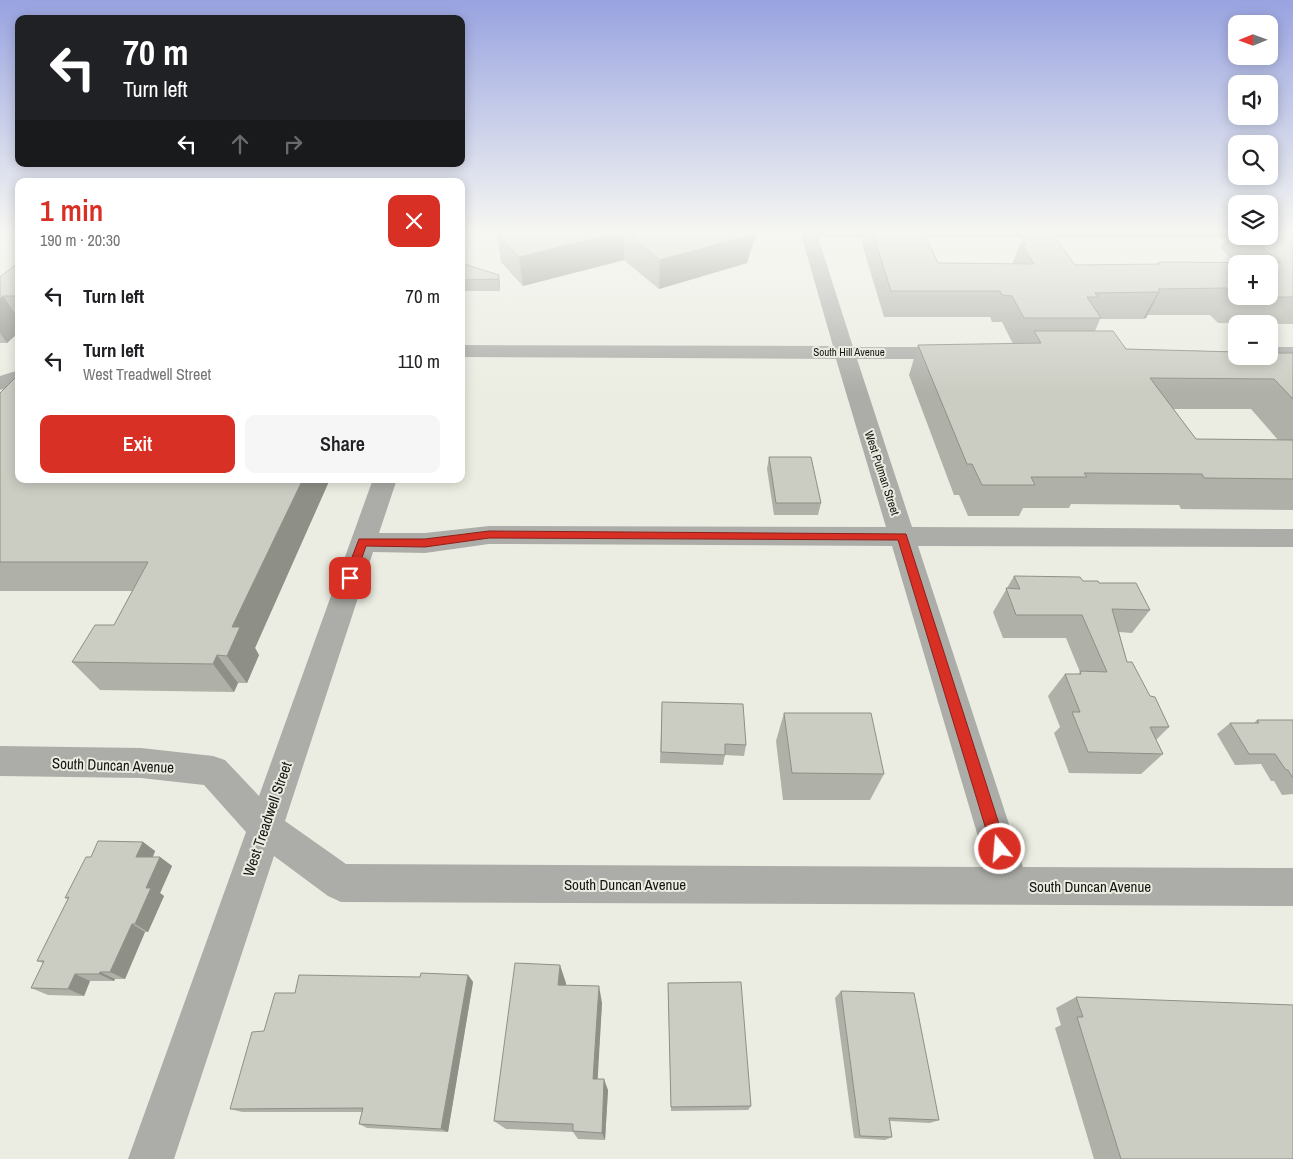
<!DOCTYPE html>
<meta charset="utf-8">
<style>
body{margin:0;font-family:"Archivo Narrow",sans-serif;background:#f6f6f6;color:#202124;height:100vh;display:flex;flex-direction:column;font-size:19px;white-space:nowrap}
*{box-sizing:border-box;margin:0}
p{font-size:16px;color:#757577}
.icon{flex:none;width:28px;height:28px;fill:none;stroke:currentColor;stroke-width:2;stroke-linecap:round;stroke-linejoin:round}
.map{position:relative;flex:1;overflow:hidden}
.details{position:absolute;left:15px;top:178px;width:450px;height:305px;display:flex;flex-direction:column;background:#fff;border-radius:10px;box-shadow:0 2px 12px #0003}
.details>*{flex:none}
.banner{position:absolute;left:15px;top:15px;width:450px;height:152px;border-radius:10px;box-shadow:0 2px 12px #0003;background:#202124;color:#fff;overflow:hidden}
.needle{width:32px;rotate:269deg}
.fabs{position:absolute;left:1228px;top:15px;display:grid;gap:10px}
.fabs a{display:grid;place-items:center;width:50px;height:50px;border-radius:10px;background:#fff;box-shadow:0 2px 12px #0003;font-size:25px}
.pin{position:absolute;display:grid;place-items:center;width:42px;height:42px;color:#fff;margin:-21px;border-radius:10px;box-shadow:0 2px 8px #0006}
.me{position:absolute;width:55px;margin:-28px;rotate:343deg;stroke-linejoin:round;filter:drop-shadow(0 0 4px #0008)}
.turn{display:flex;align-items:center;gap:18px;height:105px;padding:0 25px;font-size:22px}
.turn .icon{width:65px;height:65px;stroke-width:2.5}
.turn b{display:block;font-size:35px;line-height:42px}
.lanes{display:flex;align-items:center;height:48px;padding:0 25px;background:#0003;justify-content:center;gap:25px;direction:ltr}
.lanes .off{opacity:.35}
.round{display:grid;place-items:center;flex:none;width:52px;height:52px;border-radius:10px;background:#f6f6f6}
.overview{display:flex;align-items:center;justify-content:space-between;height:85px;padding:0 25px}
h1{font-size:30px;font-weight:600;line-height:38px;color:#d93025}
.action{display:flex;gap:10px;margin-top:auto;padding:10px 25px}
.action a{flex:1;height:58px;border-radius:10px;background:#d93025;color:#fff;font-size:20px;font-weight:600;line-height:58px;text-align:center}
.action a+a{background:#f6f6f6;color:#202124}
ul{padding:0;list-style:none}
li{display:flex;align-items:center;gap:15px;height:65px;padding:0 25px}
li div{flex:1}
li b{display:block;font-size:19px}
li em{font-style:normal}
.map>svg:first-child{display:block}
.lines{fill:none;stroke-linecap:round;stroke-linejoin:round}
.minor{fill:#acada8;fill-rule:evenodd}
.wall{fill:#afb0a8;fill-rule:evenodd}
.shaded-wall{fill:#8e9088}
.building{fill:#cbcdc3;stroke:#8e9088;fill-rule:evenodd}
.route{fill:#d93025;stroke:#8d1f18}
.labels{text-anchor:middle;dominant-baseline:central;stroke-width:4;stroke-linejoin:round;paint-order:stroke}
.far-street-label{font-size:11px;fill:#151512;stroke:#ebede2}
.street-label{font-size:12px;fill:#151512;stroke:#ebede2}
.near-street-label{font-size:15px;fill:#151512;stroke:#ebede2}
</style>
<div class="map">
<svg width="1293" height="1159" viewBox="0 0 1293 1159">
<rect width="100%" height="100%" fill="#ebede2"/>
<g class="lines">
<!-- minor -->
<g class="minor">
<path d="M800,231H1236V236H1242L1236,238L818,237L853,347H952L959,349L962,353L959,357L952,359H857L912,527L1293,529V547L918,546L1023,867L1293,868V906L341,902L328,896L274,856L174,1159H128L246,832L204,785L141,778L0,776V746L141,748L213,756L225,760L259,796L373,479H397L379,533H425L489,526L886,527L836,359L461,357V345L833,346ZM489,544L892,546L987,867L346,864L285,821L373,552L425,553Z"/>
<polygon points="1269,347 1293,347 1293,359 1262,357 1269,356"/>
<polygon points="19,370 19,384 0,390 0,376"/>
</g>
</g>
<!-- wall -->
<g class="wall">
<polygon points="510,231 757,231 747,263 659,289 624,260 523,286 501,262 497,234"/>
<path d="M865,231H923L938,263L1012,264L1022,239L1075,265L1157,264L1159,262L1236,263L1220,248L1230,231H1236V236H1269L1293,231V324L1218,323L1210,315H1147L1146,318L1143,319H1100L1095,331L1126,349L1293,353V510L1181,509L1179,505L1071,504L1069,508H1023L1019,516H968L959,495H954L909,375L918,345L1013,344L1002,322H992L990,317H884L862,244ZM1173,409H1251L1278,440L1196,439Z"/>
<polygon points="19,262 19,332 7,343 0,343 0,277"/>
<polygon points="461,263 499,275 500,287 500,291 461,291"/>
<polygon points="0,393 19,479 330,479 255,648 259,655 247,683 238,683 234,692 100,690 72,662 114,625 132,591 0,591"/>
<polygon points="769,457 821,503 818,515 774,515 767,469"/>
<polygon points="1014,576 1099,583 1150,610 1132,633 1119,632 1127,662 1169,727 1156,740 1163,754 1141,774 1069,773 1054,733 1060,727 1048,696 1065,674 1078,674 1080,672 1066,638 1003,638 993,612"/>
<polygon points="662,702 746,745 744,756 725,755 723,765 660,763"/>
<polygon points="784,713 884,774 870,800 783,800 776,741"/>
<polygon points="1257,720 1293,720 1293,794 1282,795 1274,781 1271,781 1261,764 1235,765 1217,734 1230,723 1254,723"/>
<polygon points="143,842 155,851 153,857 160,857 172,866 160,893 164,896 148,932 145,932 125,979 115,979 114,981 90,981 84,996 48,995 31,988 43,963 37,961 68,899 65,898 91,857"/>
<polygon points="468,975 473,982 448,1132 367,1128 359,1124 362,1112 242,1112 230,1109 264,1031 295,993 420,977"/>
<polygon points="566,983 566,985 602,1003 597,1079 608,1090 605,1140 578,1139 573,1132 506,1129 494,1121"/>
<polygon points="668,983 751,1106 748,1110 671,1111 668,990"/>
<polygon points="841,991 939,1120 930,1123 890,1121 892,1137 885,1140 854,1138 835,998"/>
<polygon points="1076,997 1293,1159 1094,1159 1055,1028 1061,1025 1056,1008"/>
</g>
<!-- shaded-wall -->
<g class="shaded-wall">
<polygon points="624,231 624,260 523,286 519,257"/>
<polygon points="751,231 757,231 747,263 659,289 660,260"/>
<polygon points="499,275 500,287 500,291 498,279"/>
<polygon points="1160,291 1146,318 1143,319 1158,292"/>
<polygon points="3,296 19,319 19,332 7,343 0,333 0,299"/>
<polygon points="303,479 330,479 255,648 259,655 247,683 227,656 232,627"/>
<polygon points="217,655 238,683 234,692 213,664"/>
<polygon points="143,842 155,851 149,866 136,857"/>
<polygon points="160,857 172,866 160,893 164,896 148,932 135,924 146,888"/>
<polygon points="132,924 145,932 125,979 110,972"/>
<polygon points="560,965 566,983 564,1002 558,985"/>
<polygon points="100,972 115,979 114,981 99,974"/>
<polygon points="75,974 90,981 84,996 68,989"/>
<polygon points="468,975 473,982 448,1132 441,1129"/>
<polygon points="599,986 602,1003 597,1091 593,1079"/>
<polygon points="604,1079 608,1090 605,1140 602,1133"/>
</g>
<!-- building -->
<g class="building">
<polygon points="510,231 751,231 750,235 660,260 624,231 519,257 497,234"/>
<path d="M872,231H923L938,263L1034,264L1022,245L1026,246L1022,239H1056L1075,265L1160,264L1159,262L1281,263L1250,236H1269V231H1293V297H1234L1226,288L1158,289L1160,291L1158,292L1095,293L1098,297H1087L1101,318H1024L1012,296L1002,295L1000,291H891ZM1236,264H1269V296H1236Z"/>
<polygon points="19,262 19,296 3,296 0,299 0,277"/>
<polygon points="461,263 499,275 498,279 461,280"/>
<polygon points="1034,331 1113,331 1126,349 1236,352 1236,356 1269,356 1269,353 1293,353 1293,399 1274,379 1150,378 1196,439 1293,440 1293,479 1204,478 1202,474 1084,473 1087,477 1031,477 1035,485 982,485 972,464 967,464 918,345 1041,343"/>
<polygon points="19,374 19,479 303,479 232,627 240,627 227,656 217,655 213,664 72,662 95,625 114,625 148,562 0,562 0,393"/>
<polygon points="769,457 811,457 821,503 776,503"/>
<polygon points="1014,576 1080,577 1083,581 1098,581 1099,583 1136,583 1150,610 1112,609 1127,662 1132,662 1150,696 1155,697 1169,727 1150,727 1163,754 1088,752 1072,712 1080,712 1065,674 1081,674 1080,671 1107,672 1082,615 1016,615 1006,588 1020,589"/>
<polygon points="662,702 743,704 746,745 725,744 725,755 661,752"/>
<polygon points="784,713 871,713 884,774 792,773"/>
<polygon points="1257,720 1293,720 1293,778 1288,770 1286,770 1275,754 1249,754 1230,723 1259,723"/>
<polygon points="98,841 143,842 136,857 160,857 146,888 151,888 135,924 132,924 110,972 100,972 99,974 75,974 68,989 31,988 44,961 37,961 69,897 65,898 86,857 91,857"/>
<polygon points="515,963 560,965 558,985 599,986 593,1079 604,1079 602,1133 573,1131 573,1124 494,1121"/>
<polygon points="421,973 468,975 441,1129 359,1124 363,1108 230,1109 252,1032 264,1031 275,993 295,993 299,975 420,977"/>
<polygon points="741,982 751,1106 671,1107 668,983"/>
<polygon points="841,991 914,993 939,1120 889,1118 892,1137 860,1136"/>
<polygon points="1076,997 1293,1005 1293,1159 1121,1159 1077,1017 1083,1017"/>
</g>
<!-- sky -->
<linearGradient id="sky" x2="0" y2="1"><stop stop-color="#98a3e0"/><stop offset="0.59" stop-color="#f6f7f2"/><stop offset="1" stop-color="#f6f7f2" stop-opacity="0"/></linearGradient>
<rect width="1293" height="393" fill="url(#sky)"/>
<!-- route -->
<polygon class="route" points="489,531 906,534 1007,849 1005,854 1000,857 994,854 992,849 898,540 489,538 425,547 366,546 354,581 350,582 344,578 359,539 425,539"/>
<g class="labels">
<!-- far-street labels -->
<g class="far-street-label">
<text x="849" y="352">South Hill Avenue</text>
</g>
<!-- street labels -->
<g class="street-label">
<text transform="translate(882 473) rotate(72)">West Putman Street</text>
</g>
<!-- near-street labels -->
<g class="near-street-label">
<text transform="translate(113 765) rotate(2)">South Duncan Avenue</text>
<text transform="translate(267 819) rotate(-71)">West Treadwell Street</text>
<text x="625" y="884">South Duncan Avenue</text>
<text x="1090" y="886">South Duncan Avenue</text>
</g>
</g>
</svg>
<div class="fabs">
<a><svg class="needle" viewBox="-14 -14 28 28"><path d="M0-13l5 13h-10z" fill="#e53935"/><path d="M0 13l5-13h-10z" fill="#757577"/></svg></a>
<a><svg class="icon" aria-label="sound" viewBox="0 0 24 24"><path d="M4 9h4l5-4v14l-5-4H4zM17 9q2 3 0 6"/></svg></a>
<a><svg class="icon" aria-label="search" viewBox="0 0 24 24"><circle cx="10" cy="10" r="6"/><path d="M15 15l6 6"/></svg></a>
<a><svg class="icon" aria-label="layers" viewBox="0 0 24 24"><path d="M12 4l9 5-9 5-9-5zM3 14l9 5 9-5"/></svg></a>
<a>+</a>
<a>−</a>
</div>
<div class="pin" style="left:350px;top:578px;background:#d93025"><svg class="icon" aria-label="arrive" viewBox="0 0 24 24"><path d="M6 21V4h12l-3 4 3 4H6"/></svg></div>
<svg class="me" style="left:1000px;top:849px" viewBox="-20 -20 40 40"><circle r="17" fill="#d93025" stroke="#fff" stroke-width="3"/><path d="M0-11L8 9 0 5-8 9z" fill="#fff"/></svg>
<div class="banner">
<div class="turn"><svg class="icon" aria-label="left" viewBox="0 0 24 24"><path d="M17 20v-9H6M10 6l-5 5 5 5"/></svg><div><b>70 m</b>Turn left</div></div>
<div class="lanes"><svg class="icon" aria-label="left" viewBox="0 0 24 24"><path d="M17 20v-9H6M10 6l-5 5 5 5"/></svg><svg class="icon off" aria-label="ahead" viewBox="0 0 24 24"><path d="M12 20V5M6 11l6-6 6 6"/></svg><svg class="icon off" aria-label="right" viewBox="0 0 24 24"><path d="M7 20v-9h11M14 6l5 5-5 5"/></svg></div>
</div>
<section class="details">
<div class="overview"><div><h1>1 min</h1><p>190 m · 20:30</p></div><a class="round" style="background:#d93025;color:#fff"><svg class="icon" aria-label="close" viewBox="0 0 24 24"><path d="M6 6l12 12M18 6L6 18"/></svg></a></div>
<ul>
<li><svg class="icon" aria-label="left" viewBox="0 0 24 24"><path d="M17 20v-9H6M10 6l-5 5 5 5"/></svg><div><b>Turn left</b></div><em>70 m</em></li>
<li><svg class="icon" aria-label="left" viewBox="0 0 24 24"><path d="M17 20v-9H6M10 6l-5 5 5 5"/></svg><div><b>Turn left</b><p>West Treadwell Street</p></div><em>110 m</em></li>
</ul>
<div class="action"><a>Exit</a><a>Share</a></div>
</section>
</div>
